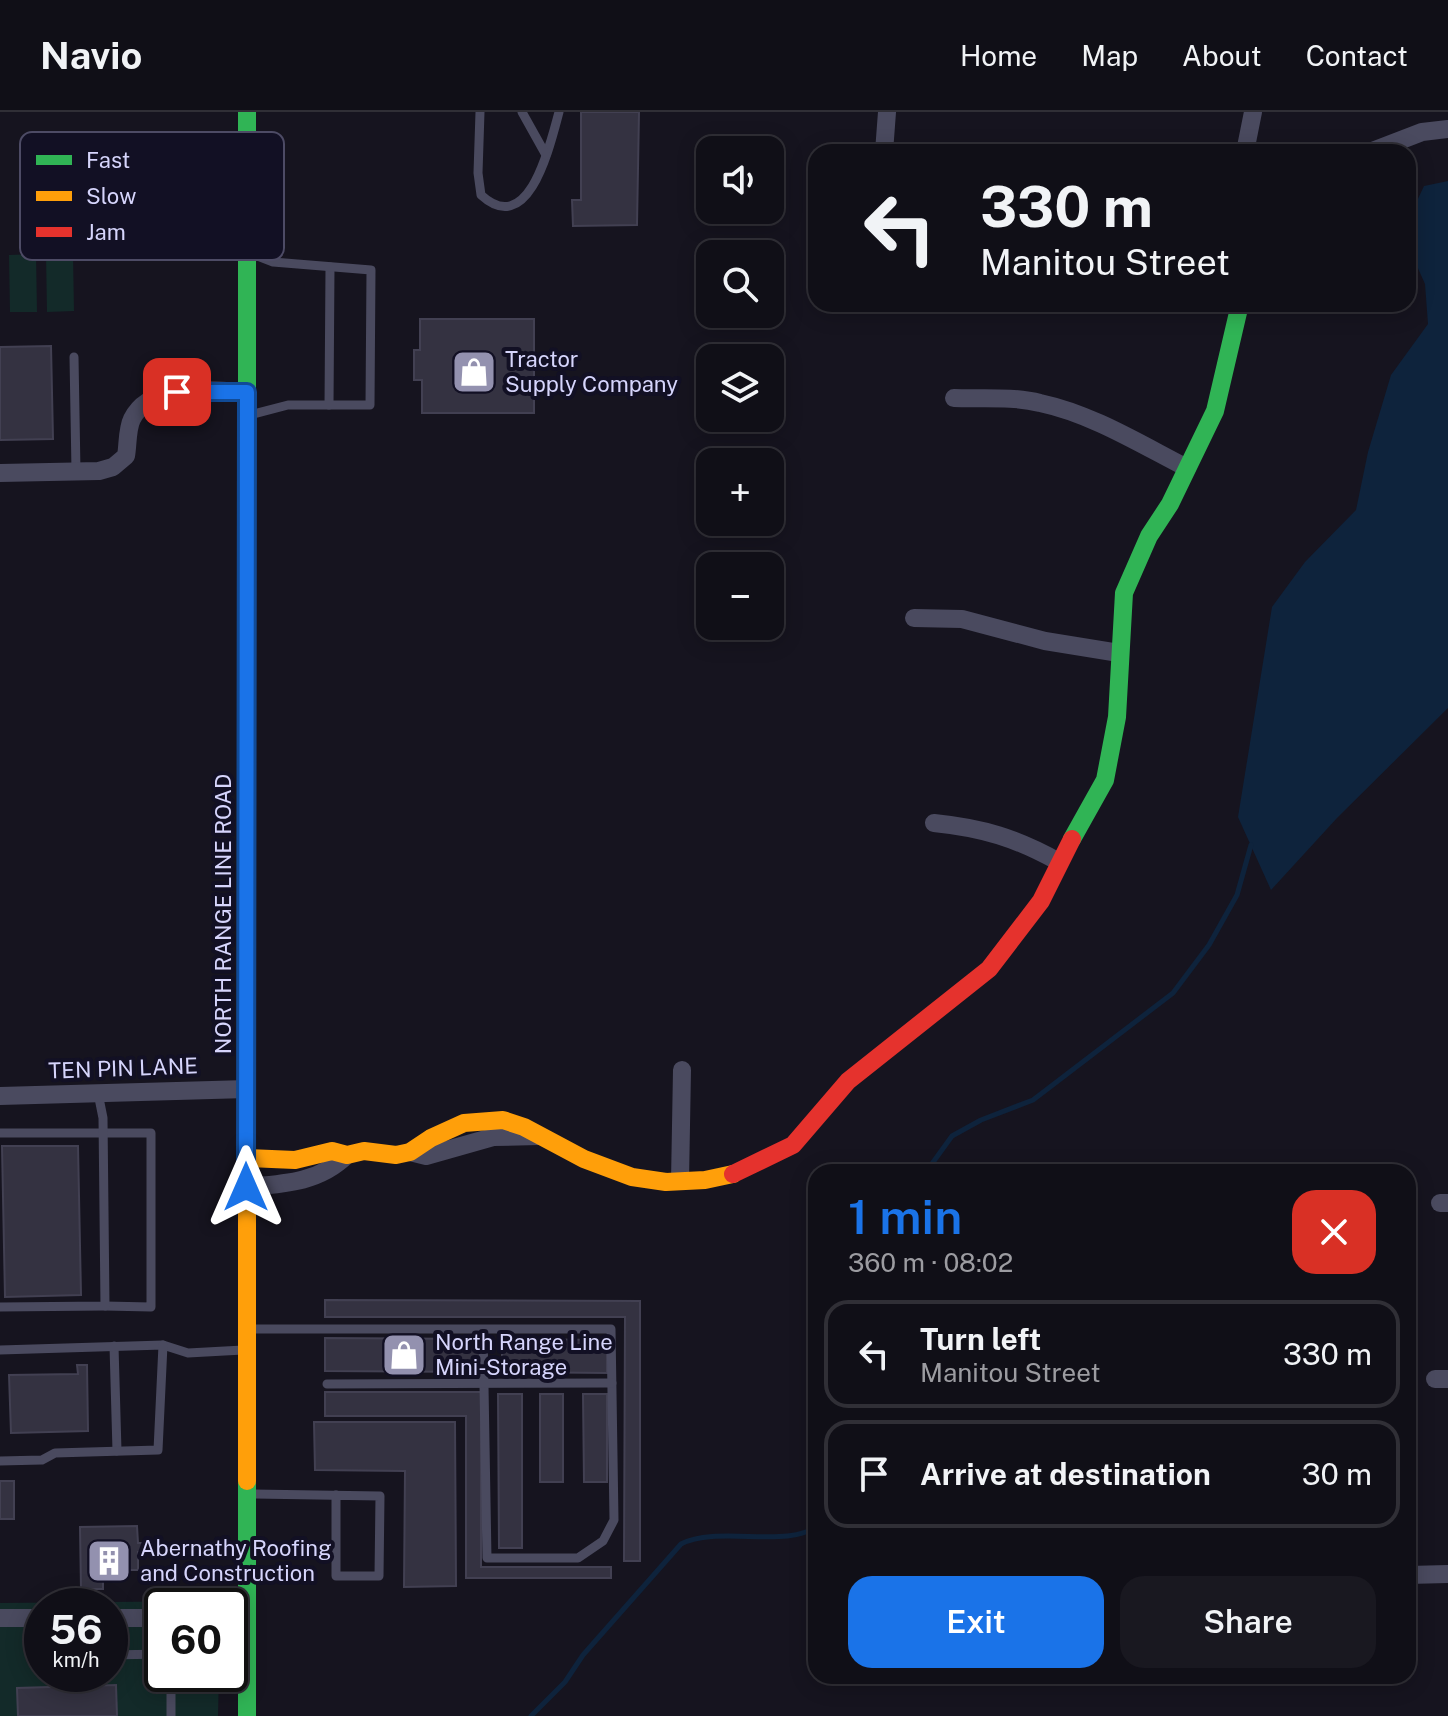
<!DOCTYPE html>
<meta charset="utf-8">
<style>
body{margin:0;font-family:"Public Sans",sans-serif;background:#191820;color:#f1f3f6;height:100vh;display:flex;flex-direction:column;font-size:30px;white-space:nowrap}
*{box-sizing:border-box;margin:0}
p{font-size:26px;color:#9c9ca1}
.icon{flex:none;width:44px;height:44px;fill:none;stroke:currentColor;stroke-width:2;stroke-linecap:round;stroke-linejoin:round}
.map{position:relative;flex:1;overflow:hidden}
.side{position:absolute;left:808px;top:1052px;width:608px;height:520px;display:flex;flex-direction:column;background:#100f17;border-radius:24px;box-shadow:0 4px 20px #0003,0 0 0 2px #302f36}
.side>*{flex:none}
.top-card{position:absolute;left:808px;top:32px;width:608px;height:168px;border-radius:24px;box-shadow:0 4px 20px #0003,0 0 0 2px #302f36;background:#100f17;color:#f1f3f6;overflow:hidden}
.controls{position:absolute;left:696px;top:24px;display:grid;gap:16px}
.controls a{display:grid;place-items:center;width:88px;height:88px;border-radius:16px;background:#100f17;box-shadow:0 4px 20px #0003,0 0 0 2px #302f36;font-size:40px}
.speed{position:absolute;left:24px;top:1476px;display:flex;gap:16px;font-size:40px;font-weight:700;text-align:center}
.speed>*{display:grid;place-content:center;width:104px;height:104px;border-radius:50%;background:#100f17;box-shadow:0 4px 20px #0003,0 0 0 2px #302f36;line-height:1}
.speed small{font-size:20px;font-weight:400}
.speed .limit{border:4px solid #111;border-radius:12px;background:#fff;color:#111}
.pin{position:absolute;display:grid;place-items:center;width:68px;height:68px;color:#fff;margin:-34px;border-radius:16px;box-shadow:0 4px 12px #0006}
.me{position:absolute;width:88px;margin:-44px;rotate:0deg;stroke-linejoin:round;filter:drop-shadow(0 0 6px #0008)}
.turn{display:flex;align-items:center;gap:28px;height:168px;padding:0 40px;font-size:36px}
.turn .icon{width:104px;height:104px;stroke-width:2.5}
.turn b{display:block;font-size:56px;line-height:68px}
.round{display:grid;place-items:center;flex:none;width:84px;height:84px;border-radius:24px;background:#191820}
.summary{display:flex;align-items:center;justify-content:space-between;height:136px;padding:0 40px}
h1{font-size:48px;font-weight:600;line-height:60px;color:#1a73e8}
.primary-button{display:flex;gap:16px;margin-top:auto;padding:16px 40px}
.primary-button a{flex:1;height:92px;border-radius:24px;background:#1a73e8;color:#fff;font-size:32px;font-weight:600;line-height:92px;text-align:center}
.primary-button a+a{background:#191820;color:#f1f3f6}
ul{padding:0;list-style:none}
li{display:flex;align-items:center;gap:24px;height:108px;margin:0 16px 12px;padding:0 24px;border:4px solid #302f36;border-radius:24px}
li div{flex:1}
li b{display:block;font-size:30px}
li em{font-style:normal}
header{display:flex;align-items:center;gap:48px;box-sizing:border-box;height:112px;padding:0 40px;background:#100f17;border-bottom:2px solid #302f36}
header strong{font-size:38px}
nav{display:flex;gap:44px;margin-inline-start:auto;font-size:28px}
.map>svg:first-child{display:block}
.green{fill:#132a29;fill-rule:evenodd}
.water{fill:#0e233c}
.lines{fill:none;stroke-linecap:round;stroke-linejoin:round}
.stream{stroke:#0e233c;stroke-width:5}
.building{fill:#343241;stroke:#424052;stroke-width:2}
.lane{stroke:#4a4a5f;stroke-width:9}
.street{stroke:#4a4a5f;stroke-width:18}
.fast{stroke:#30b455;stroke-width:18}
.slow{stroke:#ff9f0a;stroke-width:18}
.jam{stroke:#e5322d;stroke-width:18}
.route-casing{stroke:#114b97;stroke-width:20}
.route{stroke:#1a73e8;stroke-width:14}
.labels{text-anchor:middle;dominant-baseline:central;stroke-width:8;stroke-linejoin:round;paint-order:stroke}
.poi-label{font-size:22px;fill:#d6d5fc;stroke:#121024;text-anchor:start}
.street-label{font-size:22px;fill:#d6d5fc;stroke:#121024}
.key{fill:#121024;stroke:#4d4b65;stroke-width:2}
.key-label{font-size:22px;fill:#d6d5fc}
</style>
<header>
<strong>Navio</strong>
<nav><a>Home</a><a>Map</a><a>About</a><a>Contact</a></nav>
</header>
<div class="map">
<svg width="1448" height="1604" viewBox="0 0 1448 1604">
<rect width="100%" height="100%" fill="#16141f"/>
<!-- green -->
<g class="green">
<polygon points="36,142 37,200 10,200 9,143"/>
<polygon points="46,142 73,142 74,199 47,200"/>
<path d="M219,1489V1494H162V1562H219L218,1604H0V1491ZM42,1494H110V1562H42Z"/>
</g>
<!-- water -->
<polygon class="water" points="1448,69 1448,596 1337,706 1271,778 1238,705 1272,495 1305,450 1356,398 1368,340 1391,263 1428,212 1425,172 1408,134 1408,108 1424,74"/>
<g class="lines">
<!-- stream -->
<g class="stream">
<polyline points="926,1060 952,1024 981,1008 1033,988 1173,881 1209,833 1237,783 1251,733"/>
<path d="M531,1604L565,1570L583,1543L681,1432C717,1413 790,1437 816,1414"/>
</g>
</g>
<!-- building -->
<g class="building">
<polygon points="581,0 639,0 637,113 573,114 572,88 581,88"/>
<polygon points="420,207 534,207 534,301 422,301 422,268 414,268 414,238 420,238"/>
<polygon points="51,234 53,327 0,328 0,235"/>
<polygon points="2,1034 78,1034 81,1183 5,1185"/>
<polygon points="325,1188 640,1189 640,1449 624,1449 625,1205 325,1205"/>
<polygon points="325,1226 482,1227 482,1260 325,1259"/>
<polygon points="502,1227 607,1228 607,1261 502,1260"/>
<polygon points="77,1253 87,1253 88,1319 11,1321 9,1263 78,1262"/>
<polygon points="325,1280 481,1280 481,1455 611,1455 611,1466 466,1466 466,1304 325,1304"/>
<polygon points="498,1282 522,1282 522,1436 499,1436"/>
<rect x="540" y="1282" width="23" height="88"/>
<polygon points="583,1282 607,1282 607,1370 584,1370"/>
<polygon points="314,1310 455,1310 456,1474 404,1475 405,1359 315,1358"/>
<rect x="0" y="1369" width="14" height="38"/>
<polygon points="137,1414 138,1431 144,1431 144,1440 138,1440 138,1458 103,1458 103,1477 81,1477 80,1415"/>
<polygon points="116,1573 117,1604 18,1604 17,1576"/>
</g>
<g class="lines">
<!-- lane -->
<g class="lane">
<path d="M480,0L478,61L481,83C529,127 550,33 559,0"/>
<polyline points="522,0 546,43"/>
<polyline points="74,245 76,359"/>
<polyline points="329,293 330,155"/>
<polyline points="250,303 288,293 370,293 371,158 273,150 252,142"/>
<polyline points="0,1021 151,1021 151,1195 105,1194"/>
<polyline points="0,1195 105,1194 103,1006 98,981"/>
<polyline points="250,1217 611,1217 614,1408 603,1429 578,1446 487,1446 483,1217"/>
<polyline points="114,1234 117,1339"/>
<polyline points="0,1238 163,1233 188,1241 243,1238"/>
<polyline points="327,1272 612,1271"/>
<polyline points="0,1349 42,1348 55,1341 158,1338 163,1233"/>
<polyline points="250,1382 380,1384 379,1464 336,1464 336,1383"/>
<polyline points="36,1506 36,1545 42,1545"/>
<polyline points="110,1543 162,1542"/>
<polyline points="171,1562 171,1604"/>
</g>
<!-- street -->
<g class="street">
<polyline points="884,40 887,0"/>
<polyline points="1245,40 1253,0"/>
<polyline points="1370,40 1422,20 1448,17"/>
<path d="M954,286C982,287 1013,284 1040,291C1092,302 1140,332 1187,356"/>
<path d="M0,361L99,359L113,355L126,344C128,333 127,317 132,307C151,269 211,279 247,280"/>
<polyline points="914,506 962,507 1045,529 1119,541"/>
<path d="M934,711C983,716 1016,726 1059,750"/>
<polyline points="0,984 247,977"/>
<polyline points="410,1040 426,1044 493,1025 539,1024"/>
<polyline points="680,1069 682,958"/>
<path d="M246,1075C283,1072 319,1071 347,1043"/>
<polyline points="1440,1091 1448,1091"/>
<polyline points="1435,1267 1448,1267"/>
<polyline points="1408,1463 1448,1462"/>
<polyline points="0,1506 42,1506"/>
<polyline points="110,1506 162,1506"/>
</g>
<!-- fast -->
<g class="fast">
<polyline points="247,0 247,786"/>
<polyline points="1072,727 1105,668 1117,605 1124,481 1149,424 1170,392 1215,299 1240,192"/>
<polyline points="247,1369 247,1604"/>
</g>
<!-- slow -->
<g class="slow">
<polyline points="247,786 247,1369"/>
<polyline points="246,1046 295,1048 332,1039 347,1043 364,1039 396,1043 410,1040 431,1026 464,1011 503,1008 524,1015 584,1047 632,1065 666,1070 705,1068 733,1062"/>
</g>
<!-- jam -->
<polyline class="jam" points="733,1062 793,1033 848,969 989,857 1041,789 1072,727"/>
</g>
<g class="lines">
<!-- route casing -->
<g class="route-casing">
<polyline id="route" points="177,280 247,280 246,1075"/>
</g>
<!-- route -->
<use href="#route" class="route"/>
</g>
<!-- icons -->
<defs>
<g id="shop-square" transform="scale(2.3)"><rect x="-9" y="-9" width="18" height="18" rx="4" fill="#9391af" stroke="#121024"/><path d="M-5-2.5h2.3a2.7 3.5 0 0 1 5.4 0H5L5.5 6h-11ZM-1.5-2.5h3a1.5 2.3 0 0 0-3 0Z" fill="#fff"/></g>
<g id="building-square" transform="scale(2.3)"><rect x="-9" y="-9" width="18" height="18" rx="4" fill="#9391af" stroke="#121024"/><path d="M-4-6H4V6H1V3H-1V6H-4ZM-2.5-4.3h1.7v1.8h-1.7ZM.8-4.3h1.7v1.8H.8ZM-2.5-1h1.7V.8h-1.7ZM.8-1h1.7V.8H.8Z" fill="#fff"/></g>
</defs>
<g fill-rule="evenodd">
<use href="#shop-square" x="474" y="260"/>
<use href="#shop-square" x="404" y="1243"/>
<use href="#building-square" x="109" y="1449"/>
</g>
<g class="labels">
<!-- poi labels -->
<g class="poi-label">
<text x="505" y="247">Tractor<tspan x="505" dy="25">Supply Company</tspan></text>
<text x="435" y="1230">North Range Line<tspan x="435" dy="25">Mini-Storage</tspan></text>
<text x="140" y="1436">Abernathy Roofing<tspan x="140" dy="25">and Construction</tspan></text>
</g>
<!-- street labels -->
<g class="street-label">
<text transform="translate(223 802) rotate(-90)">NORTH RANGE LINE ROAD</text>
<text transform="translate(123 956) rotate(-2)">TEN PIN LANE</text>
</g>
</g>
<!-- legend -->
<rect x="20" y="20" width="264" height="128" rx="12" class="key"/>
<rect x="36" y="43" width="36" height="10" fill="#30b455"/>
<rect x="36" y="79" width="36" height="10" fill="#ff9f0a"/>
<rect x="36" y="115" width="36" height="10" fill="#e5322d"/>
<g class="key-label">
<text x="86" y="56">Fast</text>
<text x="86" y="92">Slow</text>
<text x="86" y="128">Jam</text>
</g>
</svg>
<div class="controls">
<a><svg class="icon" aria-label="sound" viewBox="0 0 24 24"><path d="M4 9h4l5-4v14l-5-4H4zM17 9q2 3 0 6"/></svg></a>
<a><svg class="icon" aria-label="search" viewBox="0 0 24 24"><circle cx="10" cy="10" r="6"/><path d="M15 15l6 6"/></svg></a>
<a><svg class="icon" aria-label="layers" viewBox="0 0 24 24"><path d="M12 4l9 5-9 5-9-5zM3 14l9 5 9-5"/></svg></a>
<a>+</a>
<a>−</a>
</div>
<div class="speed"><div>56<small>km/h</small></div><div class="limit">60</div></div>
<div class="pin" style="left:177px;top:280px;background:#d93025"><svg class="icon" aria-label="arrive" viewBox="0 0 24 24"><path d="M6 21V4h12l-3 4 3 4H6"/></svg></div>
<svg class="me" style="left:246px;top:1075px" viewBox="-20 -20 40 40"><path d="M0-17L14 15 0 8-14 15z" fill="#1a73e8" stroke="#fff" stroke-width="4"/></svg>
<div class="top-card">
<div class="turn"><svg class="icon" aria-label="left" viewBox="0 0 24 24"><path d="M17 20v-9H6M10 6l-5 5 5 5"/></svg><div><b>330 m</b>Manitou Street</div></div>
</div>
<section class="side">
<div class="summary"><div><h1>1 min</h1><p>360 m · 08:02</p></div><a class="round" style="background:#d93025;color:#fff"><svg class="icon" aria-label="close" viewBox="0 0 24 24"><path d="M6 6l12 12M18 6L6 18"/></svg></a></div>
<ul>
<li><svg class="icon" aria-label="left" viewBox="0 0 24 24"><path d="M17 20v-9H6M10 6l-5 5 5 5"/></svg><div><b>Turn left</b><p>Manitou Street</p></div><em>330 m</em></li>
<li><svg class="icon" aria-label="arrive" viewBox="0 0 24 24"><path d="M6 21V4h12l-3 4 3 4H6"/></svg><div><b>Arrive at destination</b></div><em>30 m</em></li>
</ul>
<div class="primary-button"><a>Exit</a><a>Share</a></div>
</section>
</div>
